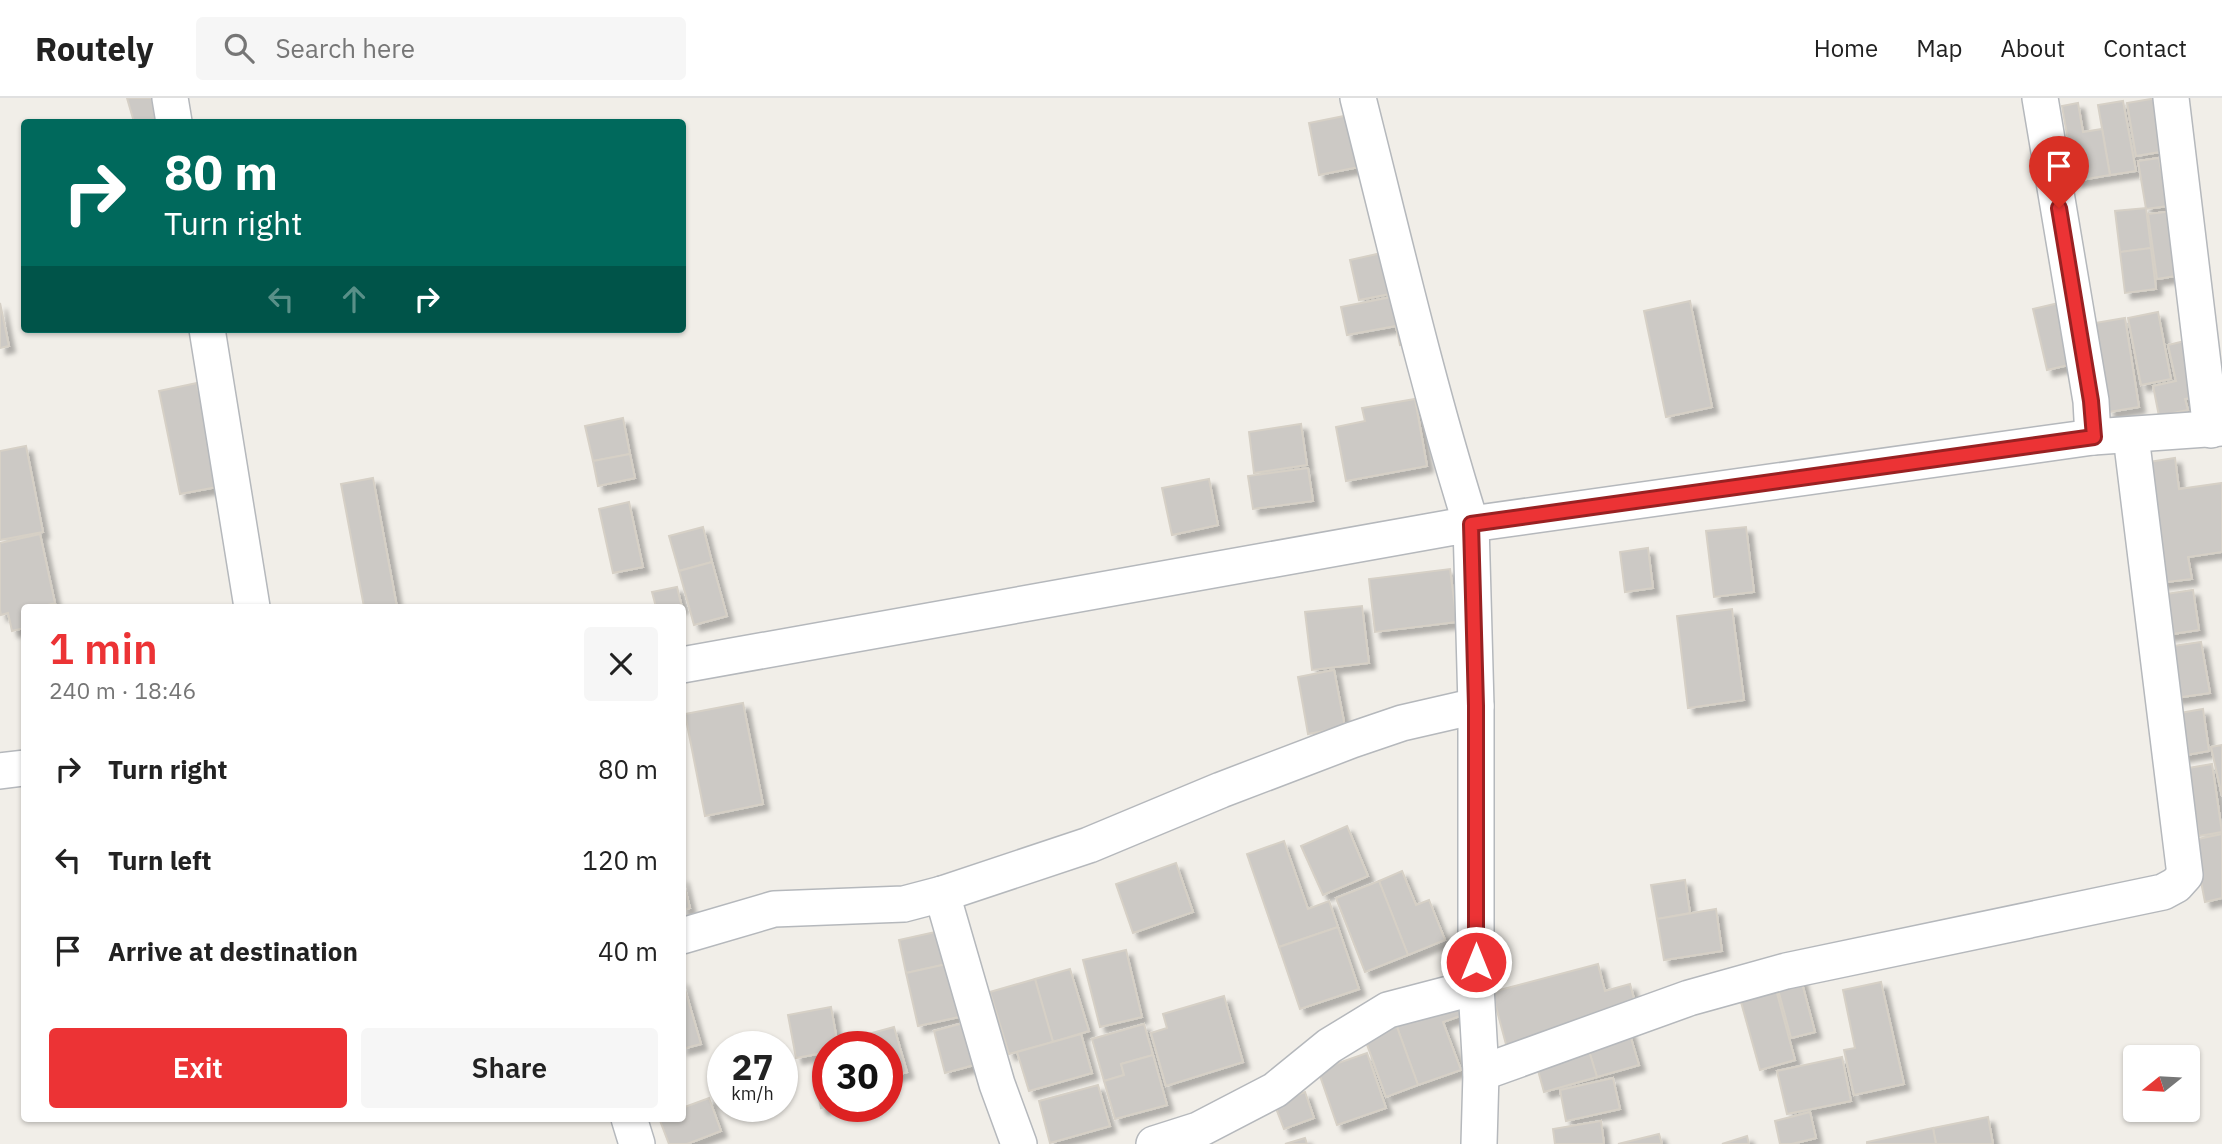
<!DOCTYPE html>
<meta charset="utf-8">
<style>
body{margin:0;font-family:"IBM Plex Sans",sans-serif;background:#f6f6f6;color:#222;height:100vh;display:flex;flex-direction:column;font-size:26px;white-space:nowrap}
*{box-sizing:border-box;margin:0}
p{font-size:23px;color:#767676}
.icon{flex:none;width:38px;height:38px;fill:none;stroke:currentColor;stroke-width:2;stroke-linecap:round;stroke-linejoin:round}
.map{position:relative;flex:1;overflow:hidden}
.details{position:absolute;left:21px;top:506px;width:665px;height:518px;display:flex;flex-direction:column;background:#fff;border-radius:7px;box-shadow:0 2px 5px #0004}
.details>*{flex:none}
.top-card{position:absolute;left:21px;top:21px;width:665px;height:214px;border-radius:7px;box-shadow:0 2px 5px #0004;background:#00695c;color:#fff;overflow:hidden}
.needle{width:46px;rotate:252deg}
.fabs{position:absolute;left:2123px;top:947px;display:grid;gap:14px}
.fabs a{display:grid;place-items:center;width:77px;height:77px;border-radius:7px;background:#fff;box-shadow:0 2px 5px #0004;font-size:35px}
.speed{position:absolute;left:707px;top:933px;display:flex;gap:14px;font-size:35px;font-weight:700;text-align:center}
.speed>*{display:grid;place-content:center;width:91px;height:91px;border-radius:50%;background:#fff;box-shadow:0 2px 5px #0004;line-height:1}
.speed small{font-size:18px;font-weight:400}
.speed .limit{border:10px solid #d22;background:#fff;color:#111}
.pin{position:absolute;display:grid;place-items:center;width:60px;height:60px;color:#fff;margin:-72px -30px;border-radius:50% 50% 50% 0;rotate:-45deg;box-shadow:0 0 7px #0007}
.pin .icon{rotate:45deg}
.me{position:absolute;width:77px;margin:-38px;rotate:0deg;stroke-linejoin:round;filter:drop-shadow(0 0 5px #0008)}
.turn{display:flex;align-items:center;gap:24px;height:147px;padding:0 28px;font-size:32px}
.turn .icon{width:91px;height:91px;stroke-width:2.5}
.turn b{display:block;font-size:49px;line-height:60px}
.lanes{display:flex;align-items:center;height:66px;padding:0 28px;background:#0003;justify-content:center;gap:35px;direction:ltr}
.lanes .off{opacity:.35}
.round{display:grid;place-items:center;flex:none;width:74px;height:74px;border-radius:7px;background:#f6f6f6}
.head{display:flex;align-items:center;justify-content:space-between;height:119px;padding:0 28px}
h1{font-size:42px;font-weight:600;line-height:52px;color:#ec3335}
.action{display:flex;gap:14px;margin-top:auto;padding:14px 28px}
.action a{flex:1;height:80px;border-radius:7px;background:#ec3335;color:#fff;font-size:28px;font-weight:600;line-height:80px;text-align:center}
.action a+a{background:#f6f6f6;color:#222}
ul{padding:0;list-style:none}
li{display:flex;align-items:center;gap:21px;height:91px;padding:0 28px}
li div{flex:1}
li b{display:block;font-size:26px}
li em{font-style:normal}
header{display:flex;align-items:center;gap:42px;box-sizing:border-box;height:98px;padding:0 35px;background:#fff;border-bottom:2px solid #e0e0e0}
header strong{font-size:33px}
nav{display:flex;gap:38px;margin-inline-start:auto;font-size:24px}
.search{width:490px;height:63px;background:#f6f6f6;display:flex;align-items:center;gap:18px;box-sizing:border-box;padding:0 24px;border-radius:7px;color:#767676;font-size:26px}
.map>svg:first-child{display:block}
.building{fill:#ccc9c5;stroke:#d6d0c6;stroke-width:2;filter:url(#shadow)}
.lines{fill:none;stroke-linecap:round;stroke-linejoin:round}
.minor-casing{stroke:#b5b8bc;stroke-width:38}
.minor{stroke:#fff;stroke-width:35}
.route-casing{stroke:#992122;stroke-width:18}
.route{stroke:#ec3335;stroke-width:12}
</style>
<header>
<strong>Routely</strong>
<div class="search"><svg class="icon" aria-label="search" viewBox="0 0 24 24"><circle cx="10" cy="10" r="6"/><path d="M15 15l6 6"/></svg>Search here</div>
<nav><a>Home</a><a>Map</a><a>About</a><a>Contact</a></nav>
</header>
<div class="map">
<svg width="2222" height="1046" viewBox="0 0 2222 1046">
<defs>
<filter id="shadow"><feDropShadow dx="6" dy="6" stdDeviation="2" flood-color="#0004"/></filter>
</defs>
<rect width="100%" height="100%" fill="#f1eee8"/>
<!-- building -->
<g class="building">
<polygon points="127,0 159,0 163,24 134,24"/>
<polygon points="2157,0 2166,53 2136,58 2127,5"/>
<polygon points="2123,3 2136,73 2110,77 2098,7"/>
<polygon points="2078,5 2083,34 2102,31 2110,77 2075,83 2062,8"/>
<polygon points="1354,16 1364,68 1319,77 1309,25"/>
<polygon points="2159,60 2161,72 2176,69 2168,108 2146,111 2138,63"/>
<polygon points="2146,110 2151,150 2120,154 2115,113"/>
<polygon points="2173,113 2182,177 2157,181 2148,116"/>
<polygon points="2151,150 2156,191 2125,195 2120,154"/>
<polygon points="1386,154 1395,195 1359,202 1350,162"/>
<polygon points="1406,196 1415,244 1400,247 1396,228 1347,237 1341,209"/>
<polygon points="1690,203 1712,309 1666,319 1644,213"/>
<polygon points="2063,204 2077,265 2047,272 2033,211"/>
<polygon points="0,205 9,248 0,250"/>
<polygon points="2158,214 2171,281 2141,287 2128,220"/>
<polygon points="2125,220 2139,309 2109,314 2095,225"/>
<polygon points="2189,242 2201,298 2185,301 2188,312 2159,318 2153,288 2176,283 2168,247"/>
<polygon points="197,285 198,292 212,289 217,389 180,396 159,293"/>
<polygon points="1415,301 1427,368 1346,383 1336,329 1365,323 1362,310"/>
<polygon points="623,320 630,356 593,363 585,328"/>
<polygon points="1301,326 1307,367 1254,375 1249,334"/>
<polygon points="26,348 43,434 0,442 0,353"/>
<polygon points="630,356 635,380 598,388 593,363"/>
<polygon points="2175,360 2179,391 2222,385 2222,454 2188,459 2192,481 2159,485 2142,365"/>
<polygon points="1308,370 1313,403 1253,411 1248,378"/>
<polygon points="373,380 397,509 364,509 341,386"/>
<polygon points="1209,381 1218,427 1172,437 1162,390"/>
<polygon points="629,404 643,469 613,475 599,411"/>
<polygon points="703,429 712,464 679,473 669,438"/>
<polygon points="1746,429 1754,494 1714,499 1706,433"/>
<polygon points="40,436 55,505 40,509 24,509 24,530 12,533 8,515 1,517 0,512 0,445"/>
<polygon points="1648,450 1653,490 1625,494 1620,454"/>
<polygon points="712,464 727,518 694,527 679,473"/>
<polygon points="1450,471 1457,524 1375,534 1369,481"/>
<polygon points="677,489 682,509 656,509 652,494"/>
<polygon points="2193,492 2199,532 2166,537 2159,497"/>
<polygon points="1362,508 1369,565 1312,572 1305,514"/>
<polygon points="1732,511 1744,602 1688,610 1677,518"/>
<polygon points="2201,544 2210,595 2175,600 2166,549"/>
<polygon points="1334,572 1345,629 1308,636 1298,579"/>
<polygon points="743,605 763,706 705,718 685,616"/>
<polygon points="2203,611 2209,653 2181,658 2174,616"/>
<polygon points="2222,647 2222,698 2211,649"/>
<polygon points="2212,666 2222,734 2199,738 2188,670"/>
<polygon points="1347,728 1368,778 1323,797 1301,748"/>
<polygon points="2222,736 2222,800 2205,804 2193,742"/>
<polygon points="1284,743 1308,811 1329,803 1338,829 1279,849 1247,756"/>
<polygon points="1176,765 1193,814 1133,835 1116,786"/>
<polygon points="1402,773 1416,807 1429,802 1445,842 1408,857 1379,783"/>
<polygon points="682,778 690,810 682,812"/>
<polygon points="1685,782 1690,815 1657,821 1651,787"/>
<polygon points="1379,783 1408,857 1365,874 1336,800"/>
<polygon points="1716,811 1722,853 1664,862 1657,821"/>
<polygon points="1338,829 1359,891 1300,911 1279,849"/>
<polygon points="949,831 956,864 906,875 899,842"/>
<polygon points="1126,852 1142,919 1100,929 1083,862"/>
<polygon points="956,864 968,917 918,928 906,875"/>
<polygon points="1598,866 1605,893 1630,886 1638,915 1507,950 1492,894"/>
<polygon points="1070,871 1089,933 1053,944 1035,881"/>
<polygon points="1799,874 1815,934 1791,940 1775,880"/>
<polygon points="682,881 701,946 682,951"/>
<polygon points="1035,881 1053,944 1009,956 990,894"/>
<polygon points="1881,884 1904,986 1854,997 1844,952 1855,950 1843,892"/>
<polygon points="1775,888 1795,962 1760,972 1739,897"/>
<polygon points="1455,895 1463,917 1443,924 1461,972 1418,987 1393,918"/>
<polygon points="1224,898 1243,964 1166,988 1151,935 1167,930 1163,916"/>
<polygon points="831,909 838,948 828,948 828,954 796,960 788,917"/>
<polygon points="1393,918 1418,987 1386,999 1361,930"/>
<polygon points="974,922 985,964 945,975 934,933"/>
<polygon points="1144,926 1153,957 1121,966 1124,977 1104,983 1092,941"/>
<polygon points="894,929 907,974 887,980 887,948 852,948 850,941"/>
<polygon points="1628,930 1639,967 1597,979 1586,943"/>
<polygon points="1081,936 1092,975 1029,993 1017,954"/>
<polygon points="1586,943 1597,979 1544,994 1534,958"/>
<polygon points="1367,955 1386,1010 1337,1027 1318,972"/>
<polygon points="1153,957 1167,1007 1115,1021 1104,983 1124,977 1121,966"/>
<polygon points="1842,959 1851,1003 1787,1016 1777,973"/>
<polygon points="1613,980 1620,1011 1566,1023 1560,992"/>
<polygon points="828,982 828,1008 831,1008 821,1010 815,985"/>
<polygon points="1098,987 1110,1028 1050,1045 1039,1003"/>
<polygon points="1305,994 1314,1020 1284,1031 1274,1005"/>
<polygon points="709,1000 721,1033 687,1046 669,1046 659,1020 682,1020 682,1010"/>
<polygon points="1810,1014 1816,1040 1792,1046 1780,1046 1775,1023"/>
<polygon points="1988,1019 1993,1046 1936,1046 1933,1030"/>
<polygon points="1601,1023 1604,1046 1555,1046 1553,1031"/>
<polygon points="1933,1030 1936,1046 1867,1046 1867,1044"/>
<polygon points="1659,1036 1662,1046 1618,1046"/>
<polygon points="1747,1038 1749,1046 1722,1046"/>
<polygon points="1305,1040 1307,1046 1285,1046"/>
</g>
<g class="lines">
<!-- minor casing -->
<g class="minor-casing">
<g id="minor">
<polyline points="170,0 174,24"/>
<path d="M1358,0C1394,142 1427,286 1471,426L2093,339L2222,330"/>
<polyline points="2040,0 2091,303 2093,339"/>
<polyline points="2171,0 2211,332"/>
<polyline points="207,231 252,509"/>
<polyline points="682,567 1471,426 1476,608 1476,889 1481,975 1479,1046"/>
<polyline points="0,673 24,670"/>
<polyline points="942,796 997,986 1019,1046"/>
<polyline points="682,838 774,811 904,806 942,796 1089,747 1221,692 1352,642 1402,625 1476,608"/>
<polyline points="1481,975 1689,900 1786,873 2163,794 2176,787 2185,777 2131,338"/>
<polyline points="629,1020 637,1046"/>
<polyline points="1154,1046 1198,1032 1275,992 1329,948 1388,912 1476,889"/>
</g>
</g>
<!-- minor -->
<use href="#minor" class="minor"/>
</g>
<g class="lines">
<!-- route casing -->
<g class="route-casing">
<polyline id="route" points="1476,864 1476,608 1471,426 2094,339 2091,303 2059,110"/>
</g>
<!-- route -->
<use href="#route" class="route"/>
</g>
</svg>
<div class="fabs">
<a><svg class="needle" viewBox="-14 -14 28 28"><path d="M0-13l5 13h-10z" fill="#e53935"/><path d="M0 13l5-13h-10z" fill="#767676"/></svg></a>
</div>
<div class="speed"><div>27<small>km/h</small></div><div class="limit">30</div></div>
<div class="pin" style="left:2059px;top:110px;background:#d93025"><svg class="icon" aria-label="arrive" viewBox="0 0 24 24"><path d="M6 21V4h12l-3 4 3 4H6"/></svg></div>
<svg class="me" style="left:1476px;top:864px" viewBox="-20 -20 40 40"><circle r="17" fill="#ec3335" stroke="#fff" stroke-width="3"/><path d="M0-11L8 9 0 5-8 9z" fill="#fff"/></svg>
<div class="top-card">
<div class="turn"><svg class="icon" aria-label="right" viewBox="0 0 24 24"><path d="M7 20v-9h11M14 6l5 5-5 5"/></svg><div><b>80 m</b>Turn right</div></div>
<div class="lanes"><svg class="icon off" aria-label="left" viewBox="0 0 24 24"><path d="M17 20v-9H6M10 6l-5 5 5 5"/></svg><svg class="icon off" aria-label="ahead" viewBox="0 0 24 24"><path d="M12 20V5M6 11l6-6 6 6"/></svg><svg class="icon" aria-label="right" viewBox="0 0 24 24"><path d="M7 20v-9h11M14 6l5 5-5 5"/></svg></div>
</div>
<section class="details">
<div class="head"><div><h1>1 min</h1><p>240 m · 18:46</p></div><a class="round"><svg class="icon" aria-label="close" viewBox="0 0 24 24"><path d="M6 6l12 12M18 6L6 18"/></svg></a></div>
<ul>
<li><svg class="icon" aria-label="right" viewBox="0 0 24 24"><path d="M7 20v-9h11M14 6l5 5-5 5"/></svg><div><b>Turn right</b></div><em>80 m</em></li>
<li><svg class="icon" aria-label="left" viewBox="0 0 24 24"><path d="M17 20v-9H6M10 6l-5 5 5 5"/></svg><div><b>Turn left</b></div><em>120 m</em></li>
<li><svg class="icon" aria-label="arrive" viewBox="0 0 24 24"><path d="M6 21V4h12l-3 4 3 4H6"/></svg><div><b>Arrive at destination</b></div><em>40 m</em></li>
</ul>
<div class="action"><a>Exit</a><a>Share</a></div>
</section>
</div>
